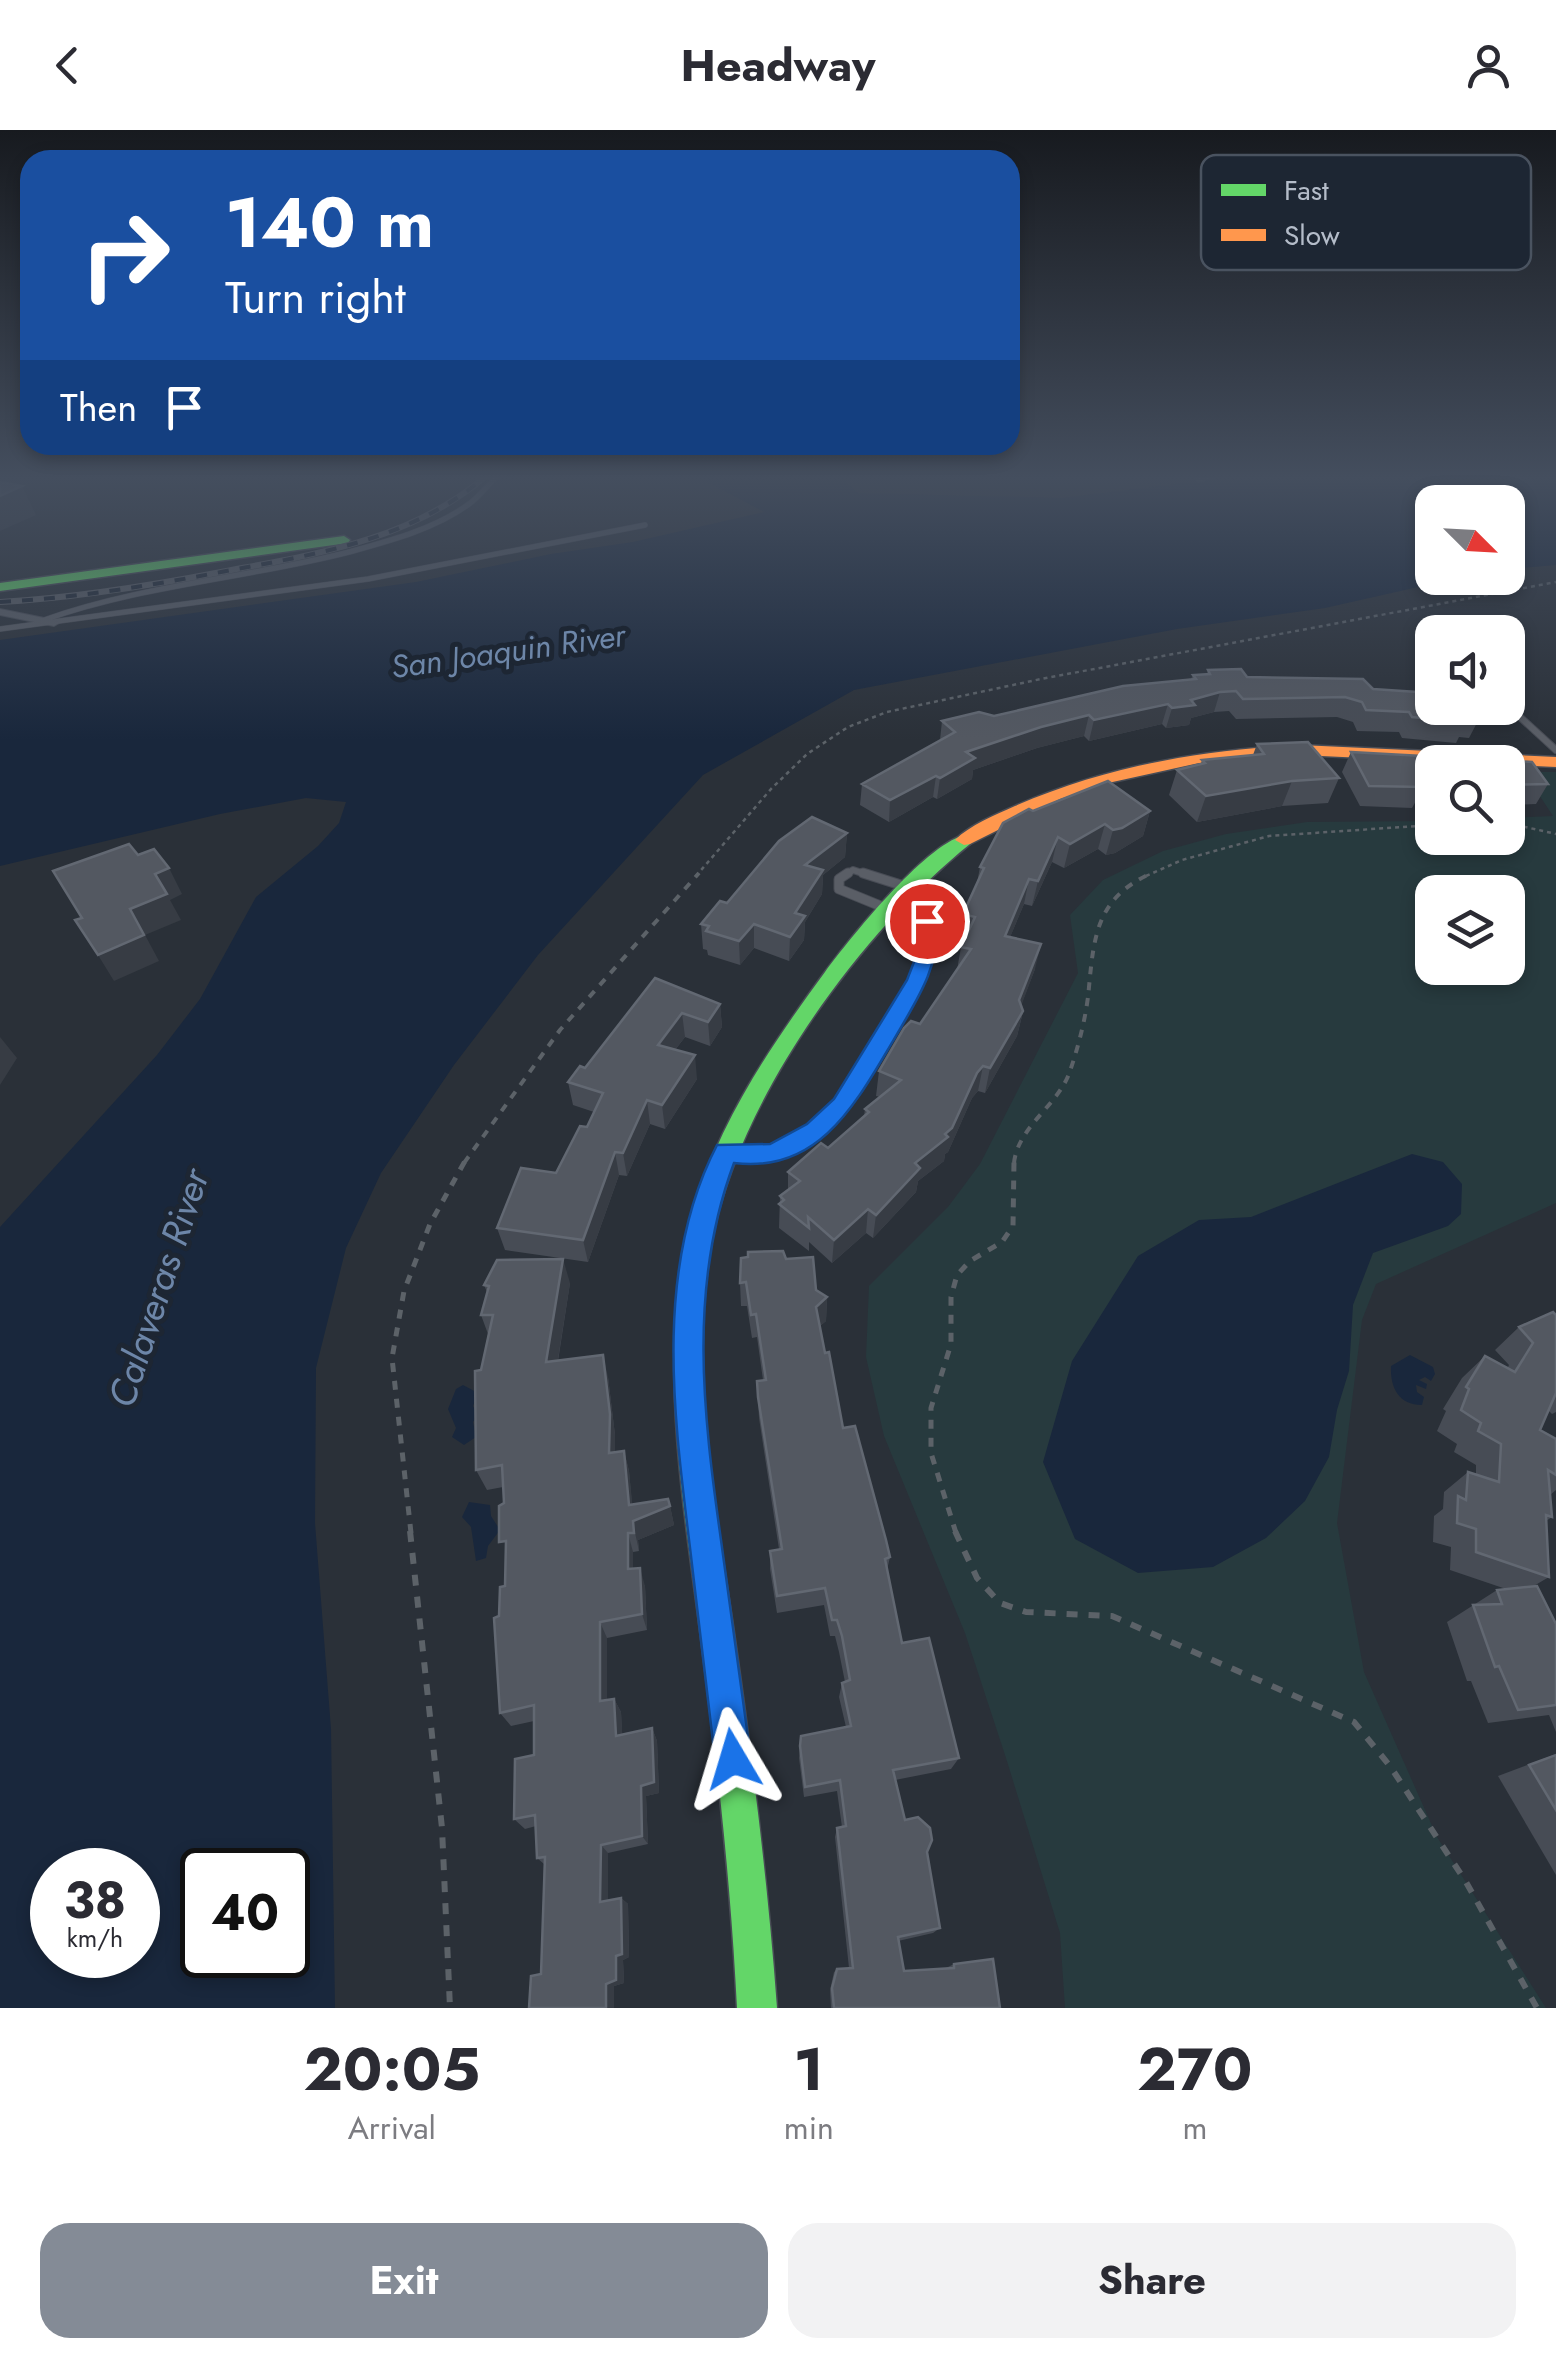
<!DOCTYPE html>
<style>
body{margin:0;font-family:Jost,sans-serif;background:#f2f2f3;color:#2b2b33;height:100vh;display:flex;flex-direction:column;font-size:38px;white-space:nowrap}
*{box-sizing:border-box;margin:0}
p{font-size:32px;color:#7c7c81}
.icon{flex:none;width:55px;height:55px;fill:none;stroke:currentColor;stroke-width:2;stroke-linecap:round;stroke-linejoin:round}
.map{position:relative;height:1878px;overflow:hidden}
.panel{display:flex;flex-direction:column;background:#fff;flex:1}
.panel>*{flex:none}
.top-card{position:absolute;left:20px;top:20px;width:1000px;height:305px;border-radius:30px;box-shadow:0 5px 15px #0003;background:#1a4fa0;color:#fff;overflow:hidden}
.needle{width:65px;rotate:114deg}
.fabs{position:absolute;left:1415px;top:355px;display:grid;gap:20px}
.fabs a{display:grid;place-items:center;width:110px;height:110px;border-radius:20px;background:#fff;box-shadow:0 5px 15px #0003;font-size:50px}
.speed{position:absolute;left:30px;top:1718px;display:flex;gap:20px;font-size:50px;font-weight:700;text-align:center}
.speed>*{display:grid;place-content:center;width:130px;height:130px;border-radius:50%;background:#fff;box-shadow:0 5px 15px #0003;line-height:1}
.speed small{font-size:25px;font-weight:400}
.speed .limit{border:5px solid #111;border-radius:15px;background:#fff;color:#111}
.pin{position:absolute;display:grid;place-items:center;width:85px;height:85px;color:#fff;margin:-42px;border:5px solid #fff;border-radius:50%;box-shadow:0 2px 10px #0007}
.me{position:absolute;width:110px;margin:-55px;rotate:353deg;stroke-linejoin:round;filter:drop-shadow(0 0 8px #0008)}
.turn{display:flex;align-items:center;gap:35px;height:210px;padding:0 40px;font-size:45px}
.turn .icon{width:130px;height:130px;stroke-width:2.5}
.turn b{display:block;font-size:70px;line-height:85px}
.then{display:flex;align-items:center;height:95px;padding:0 40px;background:#0003;gap:20px;font-size:38px}
.eta{display:flex;justify-content:space-evenly;align-items:center;height:170px;text-align:center}
.eta b{font-size:60px;font-weight:700;line-height:70px}
.primary-button{display:flex;gap:20px;margin-top:auto;padding:20px 40px}
.primary-button a{flex:1;height:115px;border-radius:30px;background:#848b96;color:#fff;font-size:40px;font-weight:700;line-height:115px;text-align:center}
.primary-button a+a{background:#f2f2f3;color:#2b2b33}
header{display:flex;justify-content:space-between;align-items:center;height:130px;padding:0 40px;background:#fff;font-size:45px;font-weight:700}
.map>svg:first-child{display:block}
.green{fill:#273a3e;fill-rule:evenodd}
.water{fill:#19273c;fill-rule:evenodd}
.lines{fill:none;stroke-linecap:round;stroke-linejoin:round}
.lane-far2-casing{stroke:#484c55;stroke-width:6}
.lane-far1-casing{stroke:#484c55;stroke-width:8}
.lane-casing{stroke:#484c55;stroke-width:11}
.street-casing{stroke:#484c55;stroke-width:2}
.fast-casing{stroke:#484c55;stroke-width:3}
.slow-casing{stroke:#484c55;stroke-width:3}
.path-far3{stroke:#5c6268;stroke-width:2.5;stroke-dasharray:4 4;stroke-linecap:butt}
.path-far2{stroke:#5c6268;stroke-width:4;stroke-dasharray:8 8;stroke-linecap:butt}
.path-far1{stroke:#5c6268;stroke-width:5;stroke-dasharray:9 9;stroke-linecap:butt}
.path{stroke:#5c6268;stroke-width:6;stroke-dasharray:11 11;stroke-linecap:butt}
.lane-far2{stroke:#5a5e66;stroke-width:5}
.lane-far1{stroke:#5a5e66;stroke-width:6}
.lane{stroke:#5a5e66;stroke-width:9}
.street{fill:#5a5e66;fill-rule:evenodd}
.fast{fill:#63d668;fill-rule:evenodd}
.slow{fill:#ff974d;fill-rule:evenodd}
.rail-casing{stroke:#595d64;stroke-width:6}
.rail{stroke:#1d2633;stroke-width:4;stroke-dasharray:11;stroke-linecap:butt}
.wall{fill:#474c55}
.shaded-wall{fill:#373c44}
.building{fill:#535861;stroke:#626872;stroke-width:2.5}
.route{fill:#1a73e8;stroke:#114b97;stroke-width:2.5}
.labels{text-anchor:middle;dominant-baseline:central;stroke-width:10;stroke-linejoin:round;paint-order:stroke}
.far-water-label{font-size:32px;font-style:italic;fill:#6d86a8;stroke:#1d2633}
.water-label{font-size:38px;font-style:italic;fill:#6d86a8;stroke:#1d2633}
.key{fill:#1d2633;stroke:#4a5360;stroke-width:2.5}
.key-label{font-size:28px;fill:#b4bcc9}
</style>
<header><svg class="icon" aria-label="back" viewBox="0 0 24 24"><path d="M15 5l-7 7 7 7"/></svg>Headway<svg class="icon" aria-label="person" viewBox="0 0 24 24"><circle cx="12" cy="8" r="4"/><path d="M4 21q1-7 8-7t8 7"/></svg></header>
<div class="map">
<svg width="1556" height="1878" viewBox="0 0 1556 1878">
<rect width="100%" height="100%" fill="#2a3038"/>
<!-- green -->
<path class="green" d="M1524,642H1556V1073L1376,1154L1362,1190L1337,1393L1364,1542L1437,1707L1546,1878H1065L1060,1803L1006,1628L965,1503L884,1306L866,1227L869,1156L948,1077L980,1034L1078,843L1070,785L1103,750L1163,721L1226,704L1307,692L1432,691V708H1508V688L1553,686ZM1432,762H1508V838H1432Z"/>
<!-- water -->
<g class="water">
<path d="M706,347H840L858,363L1062,368L1231,347H1556V435L1508,439V372H1432V448H1458L1325,478L1177,499L854,560L703,645L538,825L454,935L381,1043L346,1118L316,1238L315,1393L331,1599L335,1878H0V1097L157,925L200,869L256,767L318,716L339,693L346,672L306,668L220,684L0,736V510L416,452L551,424L633,412L764,382L708,352ZM52,1740H138V1825H52ZM202,1740H288V1825H202Z"/>
<polygon points="1412,1024 1443,1032 1462,1054 1461,1084 1448,1096 1373,1123 1353,1175 1349,1241 1337,1280 1329,1327 1305,1371 1266,1408 1213,1437 1138,1443 1075,1409 1043,1332 1072,1231 1138,1126 1199,1090 1251,1087"/>
<path d="M1410,1225L1433,1237L1435,1244L1431,1251L1425,1247L1419,1250L1427,1254L1426,1259L1416,1255L1417,1262L1424,1267L1422,1275C1399,1275 1390,1258 1391,1236Z"/>
<polygon points="463,1255 478,1263 473,1276 478,1285 473,1292 476,1307 464,1315 452,1307 456,1298 448,1279 456,1259"/>
<polygon points="469,1372 490,1375 491,1386 500,1400 488,1416 486,1428 476,1431 471,1397 462,1387"/>
</g>
<g class="lines">
<!-- lane-far2 casing -->
<g class="lane-far2-casing">
<g id="lane-far2">
<path d="M44,490C142,455 248,448 349,422C389,411 435,399 469,374C479,367 487,356 496,347"/>
<polyline points="0,499 368,449 645,395"/>
</g>
</g>
<!-- lane-far1 casing -->
<g class="lane-far1-casing">
<g id="lane-far1">
<polyline points="1508,576 1556,620"/>
<polyline points="844,746 853,740 871,746"/>
</g>
</g>
<!-- lane casing -->
<g class="lane-casing">
<g id="lane">
<polyline points="848,743 839,749 839,759 883,777"/>
<polyline points="863,743 904,756"/>
<path d="M732,1023C758,1025 783,1022 805,1007C850,979 943,838 924,785L902,769"/>
</g>
</g>
<!-- street casing -->
<g class="street-casing">
<g id="street">
<polygon points="1195,347 1216,347 1198,352"/>
<polygon points="0,479 54,490 59,493 54,496 0,485"/>
</g>
</g>
<!-- fast casing -->
<g class="fast-casing">
<g id="fast">
<polygon points="344,406 350,410 348,413 0,461 0,453"/>
<path d="M964,705L973,710L970,714C861,802 741,966 713,1105C687,1236 715,1373 734,1503C752,1628 768,1752 777,1878H737C731,1754 717,1631 701,1508C683,1368 655,1219 694,1080C718,993 772,914 825,842C851,807 923,717 964,705Z"/>
</g>
</g>
<!-- slow casing -->
<g class="slow-casing">
<path id="slow" d="M1300,615L1556,627V637L1300,625L1199,633L1108,653L1060,669L970,714L964,715L955,710C970,695 995,685 1015,676C1107,636 1201,620 1300,615Z"/>
</g>
<!-- path-far3 -->
<g class="path-far3">
<polyline points="1508,693 1556,704"/>
<polyline points="696,746 771,659 807,624 848,597 887,582 1041,549 1556,452"/>
<polyline points="1146,746 1182,730 1269,706 1432,695"/>
</g>
<!-- path-far2 -->
<g class="path-far2">
<polyline points="464,1033 560,900 699,743"/>
<path d="M1014,1033C1018,996 1059,975 1070,941C1079,915 1087,883 1089,857C1094,803 1098,767 1152,743"/>
</g>
<!-- path-far1 -->
<g class="path-far1">
<polyline points="411,1403 392,1228 404,1161 430,1094 465,1031"/>
<polyline points="956,1403 931,1323 931,1278 951,1214 951,1167 957,1145 970,1131 1002,1112 1013,1096 1014,1031"/>
</g>
<!-- path -->
<g class="path">
<polyline points="410,1401 442,1698 450,1878"/>
<polyline points="955,1401 977,1448 1000,1473 1026,1482 1112,1486 1354,1592 1390,1636 1466,1752 1537,1878"/>
</g>
<!-- lane-far2 -->
<use href="#lane-far2" class="lane-far2"/>
<!-- lane-far1 -->
<use href="#lane-far1" class="lane-far1"/>
<!-- lane -->
<use href="#lane" class="lane"/>
<!-- street -->
<use href="#street" class="street"/>
<!-- fast -->
<use href="#fast" class="fast"/>
<!-- slow -->
<use href="#slow" class="slow"/>
<!-- rail casing -->
<g class="rail-casing">
<path id="rail" d="M0,472C75,468 148,456 221,442C316,424 409,411 485,347"/>
</g>
<!-- rail -->
<use href="#rail" class="rail"/>
</g>
<!-- wall -->
<g class="wall">
<polygon points="1208,540 1247,547 1373,559 1480,587 1469,608 1459,607 1456,613 1402,608 1399,602 1357,601 1353,592 1337,587 1236,589 1229,581 1214,582 1191,588 1189,595 1166,598 1162,594 1089,611 1084,606 1037,618 973,640 972,649 937,669 933,667 889,692 860,675 862,654 940,610 942,591 994,586 1191,549 1193,545 1207,544"/>
<polygon points="1257,614 1339,648 1328,673 1282,676 1197,692 1169,665 1177,640 1201,634 1202,630 1253,625"/>
<polygon points="1351,622 1532,632 1548,654 1536,674 1508,675 1508,632 1432,632 1432,667 1417,669 1412,678 1360,676 1342,642"/>
<polygon points="1033,681 1150,681 1143,706 1115,723 1106,725 1098,719 1064,738 1052,732 1032,776 1024,774 1010,807 1035,839 1021,875 1023,882 1017,906 985,963 978,961 972,968 948,1022 945,1024 944,1031 918,1051 916,1062 873,1108 866,1103 832,1133 809,1112 809,1121 779,1098 780,1066 788,1060 788,1042 828,1018 864,986 865,979 880,967 876,966 879,941 920,894 957,840 961,817 964,811 959,809 963,784 977,753 980,737"/>
<polygon points="847,703 845,727 823,745 822,764 805,792 804,810 789,831 754,818 740,835 708,825 707,820 703,819 701,794 727,773"/>
<polygon points="655,848 720,874 722,897 710,916 685,907 675,920 697,949 665,999 650,994 627,1046 619,1045 588,1132 505,1120 497,1098 556,1043 587,997 594,982 573,975 568,952 585,938"/>
<polygon points="786,1129 816,1160 827,1167 826,1191 820,1196 825,1223 843,1298 890,1427 887,1440 902,1513 959,1628 951,1639 895,1650 905,1690 927,1722 940,1798 933,1803 898,1811 904,1841 946,1838 954,1834 1000,1878 831,1878 830,1860 834,1842 837,1839 849,1838 835,1707 837,1698 842,1697 837,1661 804,1667 799,1628 800,1616 846,1597 839,1567 842,1553 845,1552 839,1522 835,1506 830,1506 824,1475 777,1483 770,1439 770,1421 779,1419 759,1288 757,1251 763,1250 757,1207 752,1208 747,1176 741,1176 740,1153"/>
<polygon points="570,1153 558,1231 608,1247 615,1305 615,1322 624,1321 629,1341 632,1375 670,1376 674,1395 638,1410 639,1421 633,1422 633,1439 645,1456 647,1500 607,1508 607,1570 614,1569 621,1582 622,1604 652,1598 657,1611 659,1663 646,1666 648,1714 608,1723 608,1771 621,1768 628,1774 629,1827 623,1830 624,1853 614,1856 614,1878 529,1878 541,1844 544,1734 537,1728 536,1696 525,1699 514,1689 534,1625 534,1591 511,1596 500,1583 499,1486 505,1456 506,1423 503,1357 487,1360 476,1340 481,1240 488,1204 481,1185 487,1162 484,1155"/>
<polygon points="1556,1185 1556,1282 1552,1284 1548,1280 1540,1300 1556,1309 1556,1360 1550,1365 1552,1387 1546,1391 1549,1447 1532,1457 1556,1494 1556,1602 1549,1585 1488,1593 1471,1551 1467,1551 1447,1492 1497,1460 1506,1459 1450,1440 1451,1417 1433,1412 1434,1386 1443,1379 1444,1362 1468,1342 1476,1344 1476,1335 1454,1322 1457,1314 1437,1301 1446,1281 1443,1279 1462,1248 1485,1226 1508,1237 1509,1235 1495,1220 1519,1197"/>
<polygon points="1556,1624 1556,1745 1498,1646"/>
</g>
<!-- shaded-wall -->
<g class="shaded-wall">
<polygon points="22,356 36,385 0,401 0,366"/>
<polygon points="1220,562 1214,582 1191,588 1189,595 1166,598 1172,578 1191,570"/>
<polygon points="1168,574 1162,594 1089,611 1094,590"/>
<polygon points="1089,585 1084,606 1037,618 973,640 972,649 937,669 940,648 966,622 1041,597"/>
<polygon points="936,646 933,667 889,692 890,670"/>
<polygon points="1292,651 1282,676 1197,692 1206,666"/>
<polygon points="1150,681 1143,706 1115,723 1106,725 1113,700"/>
<polygon points="1105,694 1098,719 1064,738 1070,714"/>
<polygon points="847,703 845,727 823,745 822,764 805,792 804,810 789,831 790,807 805,735"/>
<polygon points="1058,707 1052,732 1032,776 1038,751"/>
<polygon points="169,738 182,764 170,770 181,790 145,805 159,831 114,851 98,825 155,744"/>
<polygon points="1029,749 1024,774 1000,831 1005,806"/>
<polygon points="754,794 754,818 740,835 739,811"/>
<polygon points="1041,814 1035,839 1014,895 1019,870"/>
<polygon points="720,874 722,897 710,916 708,892"/>
<polygon points="1023,881 1017,906 985,963 990,938"/>
<polygon points="682,883 685,907 661,938 658,915"/>
<polygon points="0,907 17,928 0,955"/>
<polygon points="695,925 697,949 665,999 662,975"/>
<polygon points="983,936 978,961 972,968 948,1022 945,1024 944,1031 918,1051 916,1062 873,1108 876,1085 915,1033 945,1004 977,943"/>
<polygon points="647,970 650,994 627,1046 623,1023"/>
<polygon points="615,1022 619,1045 588,1132 583,1110"/>
<polygon points="868,1079 866,1103 832,1133 834,1110"/>
<polygon points="563,1129 570,1153 554,1254 546,1232"/>
<polygon points="827,1167 826,1191 815,1200 816,1177"/>
<polygon points="603,1225 608,1247 615,1305 615,1344 609,1323"/>
<polygon points="624,1321 629,1341 634,1391 670,1376 674,1395 638,1410 639,1421 629,1375"/>
<polygon points="628,1403 633,1422 633,1457 628,1439"/>
<polygon points="640,1438 645,1456 647,1500 642,1484"/>
<polygon points="600,1492 607,1508 607,1585 600,1571"/>
<polygon points="614,1569 621,1582 623,1618 616,1606"/>
<polygon points="652,1598 657,1611 659,1663 646,1666 648,1714 642,1706 641,1656"/>
<polygon points="601,1715 608,1723 608,1778 600,1772"/>
<polygon points="621,1768 628,1774 629,1827 623,1830 624,1853 614,1856 614,1878 606,1878 606,1854 616,1826"/>
</g>
<!-- building -->
<g class="building">
<polygon points="0,352 22,356 0,366"/>
<polygon points="1241,539 1247,547 1363,549 1373,559 1432,563 1432,578 1475,578 1480,587 1465,587 1467,592 1412,587 1409,582 1366,580 1362,572 1345,567 1243,569 1236,561 1220,562 1191,570 1195,575 1172,578 1168,574 1094,590 1089,585 1041,597 966,622 975,628 940,648 936,646 890,670 862,654 955,602 942,591 979,582 994,586 1123,556 1196,549 1193,545 1210,544 1208,540"/>
<polygon points="1308,612 1339,648 1292,651 1206,666 1177,640 1205,633 1202,630 1264,624 1257,614"/>
<polygon points="1351,622 1532,632 1548,654 1508,655 1508,632 1432,632 1432,647 1418,649 1423,657 1369,656"/>
<polygon points="1108,651 1150,681 1122,698 1113,700 1105,694 1070,714 1058,707 1038,751 1029,749 1005,806 1041,814 1019,870 1023,881 990,938 983,936 977,943 952,998 945,1004 948,1007 915,1033 920,1038 876,1085 868,1079 834,1110 808,1087 809,1098 779,1074 784,1070 780,1066 800,1051 788,1042 821,1013 828,1018 869,982 865,979 901,950 879,941 904,898 911,891 920,894 971,819 961,817 975,787 963,784 984,738 980,737 1003,693 1029,679 1033,681"/>
<polygon points="812,687 847,703 805,735 823,740 795,783 805,786 790,807 754,794 739,811 706,801 709,796 701,794 720,771 727,773 779,711"/>
<polygon points="129,714 138,725 154,719 169,738 155,744 167,764 130,779 144,805 98,825 75,790 82,788 53,741"/>
<polygon points="655,848 720,874 708,892 682,883 658,915 695,925 662,975 647,970 623,1023 615,1022 583,1110 497,1098 521,1038 556,1043 580,996 587,997 603,963 568,952 580,936 585,938"/>
<polygon points="783,1121 786,1129 813,1127 816,1160 827,1167 816,1177 825,1223 829,1222 843,1298 855,1296 886,1410 890,1427 885,1429 902,1513 929,1508 959,1628 893,1640 905,1690 918,1687 930,1698 932,1710 927,1722 940,1798 898,1807 904,1841 954,1838 954,1834 993,1829 1000,1878 834,1878 832,1858 837,1839 853,1838 837,1698 846,1696 840,1650 805,1657 800,1616 801,1606 851,1596 842,1553 850,1550 842,1506 837,1490 832,1490 825,1458 777,1466 770,1421 782,1419 758,1267 757,1251 766,1250 756,1184 751,1185 746,1152 740,1153 741,1128 748,1127 748,1122"/>
<polygon points="563,1129 546,1232 603,1225 610,1284 609,1323 624,1321 629,1375 668,1369 670,1376 633,1391 634,1403 628,1403 628,1439 640,1438 642,1484 600,1492 600,1571 614,1569 616,1606 652,1598 654,1652 641,1656 642,1706 601,1715 600,1772 621,1768 622,1824 616,1826 616,1850 606,1854 606,1878 529,1878 531,1846 541,1844 545,1727 537,1728 535,1685 514,1689 515,1629 534,1625 534,1575 500,1583 494,1488 499,1486 500,1457 505,1456 506,1411 499,1412 499,1376 504,1373 502,1335 476,1340 475,1241 481,1240 493,1185 481,1185 489,1156 484,1155 497,1130"/>
<polygon points="1553,1182 1556,1185 1556,1263 1540,1300 1556,1309 1556,1345 1548,1340 1552,1387 1546,1385 1549,1447 1476,1422 1476,1399 1457,1393 1458,1366 1466,1370 1468,1342 1499,1352 1501,1314 1478,1301 1481,1293 1461,1280 1469,1259 1466,1257 1485,1226 1515,1242 1533,1213 1519,1197"/>
<polygon points="1537,1456 1556,1494 1556,1575 1518,1580 1499,1536 1495,1537 1473,1475 1502,1474 1497,1460"/>
<polygon points="1556,1625 1556,1680 1529,1635"/>
</g>
<!-- sky -->
<linearGradient id="sky" x2="0" y2="1"><stop stop-color="#171a1f"/><stop offset="0.57" stop-color="#444e5e"/><stop offset="1" stop-color="#444e5e" stop-opacity="0"/></linearGradient>
<rect width="1556" height="610" fill="url(#sky)"/>
<!-- route -->
<path class="route" d="M927,785L937,791C940,838 916,871 893,911C856,973 819,1044 734,1033C688,1156 703,1283 721,1410C731,1483 741,1556 751,1629L745,1642L733,1647L720,1642L715,1629C707,1559 698,1488 690,1418C674,1287 653,1138 717,1015L770,1014L807,994L834,969L907,850L919,819L917,791Z"/>
<g class="labels">
<!-- far-water labels -->
<g class="far-water-label">
<text transform="translate(508 521) rotate(-8)">San Joaquin River</text>
</g>
<!-- water labels -->
<g class="water-label">
<text transform="translate(158 1158) rotate(-72)">Calaveras River</text>
</g>
</g>
<!-- legend -->
<rect x="1201" y="25" width="330" height="115" rx="15" class="key"/>
<rect x="1221" y="54" width="45" height="12" fill="#63d668"/>
<rect x="1221" y="99" width="45" height="12" fill="#ff974d"/>
<g class="key-label">
<text x="1284" y="70">Fast</text>
<text x="1284" y="115">Slow</text>
</g>
</svg>
<div class="fabs">
<a><svg class="needle" viewBox="-14 -14 28 28"><path d="M0-13l5 13h-10z" fill="#e53935"/><path d="M0 13l5-13h-10z" fill="#7c7c81"/></svg></a>
<a><svg class="icon" aria-label="sound" viewBox="0 0 24 24"><path d="M4 9h4l5-4v14l-5-4H4zM17 9q2 3 0 6"/></svg></a>
<a><svg class="icon" aria-label="search" viewBox="0 0 24 24"><circle cx="10" cy="10" r="6"/><path d="M15 15l6 6"/></svg></a>
<a><svg class="icon" aria-label="layers" viewBox="0 0 24 24"><path d="M12 4l9 5-9 5-9-5zM3 14l9 5 9-5"/></svg></a>
</div>
<div class="speed"><div>38<small>km/h</small></div><div class="limit">40</div></div>
<div class="pin" style="left:927px;top:791px;background:#d93025"><svg class="icon" aria-label="arrive" viewBox="0 0 24 24"><path d="M6 21V4h12l-3 4 3 4H6"/></svg></div>
<svg class="me" style="left:733px;top:1629px" viewBox="-20 -20 40 40"><path d="M0-17L14 15 0 8-14 15z" fill="#1a73e8" stroke="#fff" stroke-width="4"/></svg>
<div class="top-card">
<div class="turn"><svg class="icon" aria-label="right" viewBox="0 0 24 24"><path d="M7 20v-9h11M14 6l5 5-5 5"/></svg><div><b>140 m</b>Turn right</div></div>
<div class="then">Then<svg class="icon" aria-label="arrive" viewBox="0 0 24 24"><path d="M6 21V4h12l-3 4 3 4H6"/></svg></div>
</div>
</div>
<section class="panel">
<div class="eta">
<div><b>20:05</b><p>Arrival</p></div>
<div><b>1</b><p>min</p></div>
<div><b>270</b><p>m</p></div>
</div>
<div class="primary-button"><a>Exit</a><a>Share</a></div>
</section>
